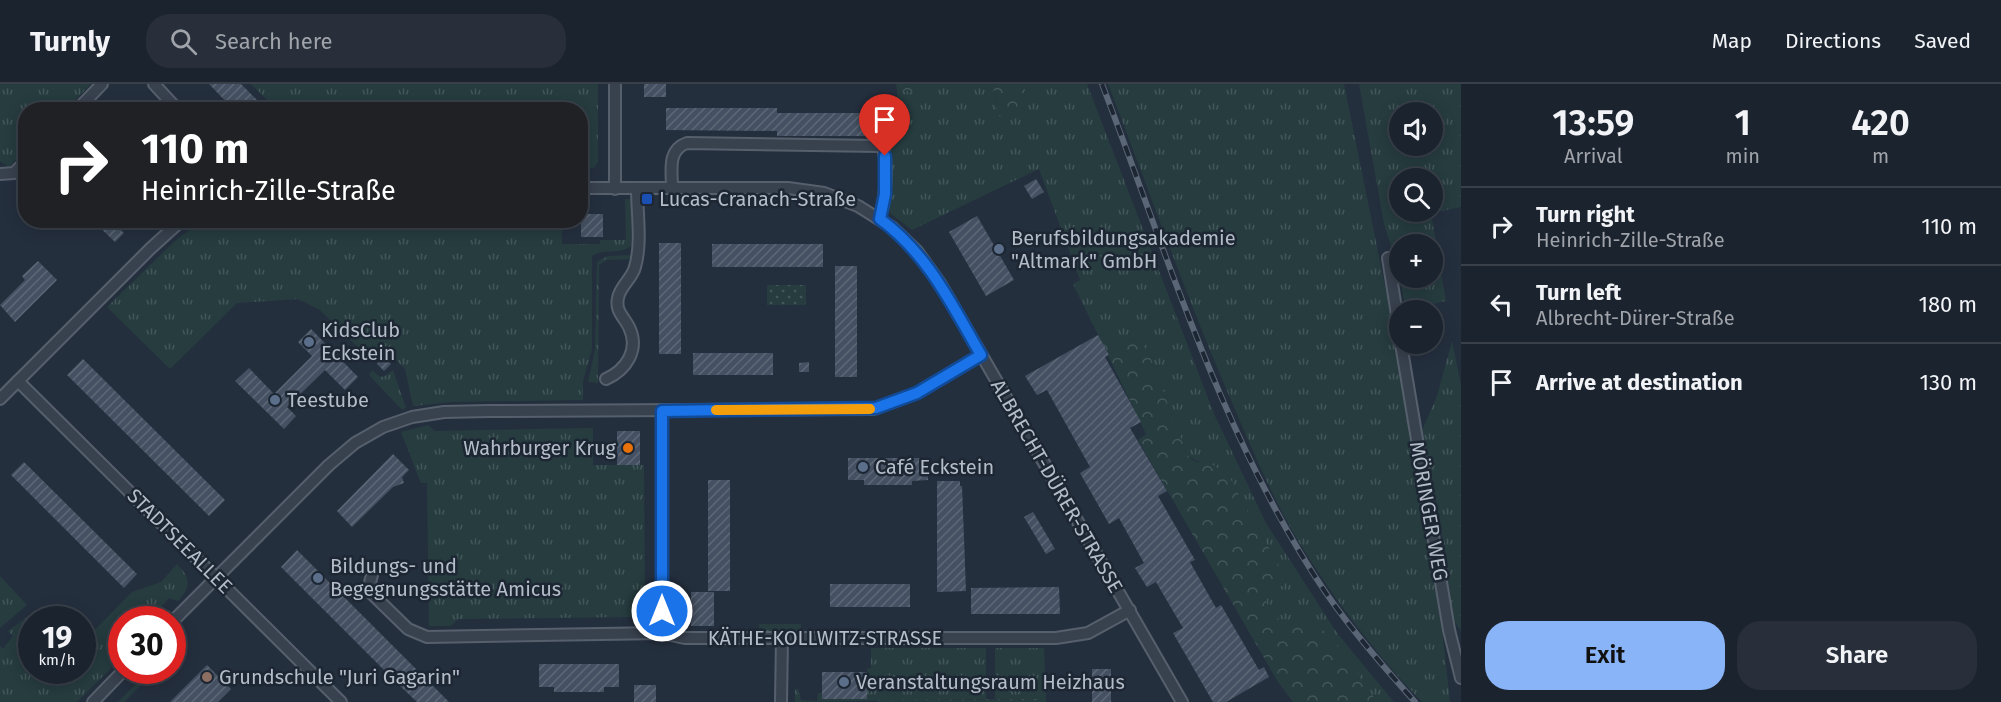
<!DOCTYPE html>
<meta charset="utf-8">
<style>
body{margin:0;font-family:"Fira Sans",sans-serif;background:#282f3a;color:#f1f3f6;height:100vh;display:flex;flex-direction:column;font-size:22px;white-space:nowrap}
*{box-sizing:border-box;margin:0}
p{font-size:20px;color:#a0a4aa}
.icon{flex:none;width:33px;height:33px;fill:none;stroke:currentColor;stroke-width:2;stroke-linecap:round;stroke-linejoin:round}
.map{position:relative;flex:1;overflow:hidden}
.side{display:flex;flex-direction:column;background:#1b232e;width:540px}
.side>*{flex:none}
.top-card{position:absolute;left:18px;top:18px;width:570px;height:126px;border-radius:24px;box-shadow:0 3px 15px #0003,0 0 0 2px #39404a;background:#202124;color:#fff;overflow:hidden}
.tools{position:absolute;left:1389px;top:18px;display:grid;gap:12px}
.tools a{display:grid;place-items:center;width:54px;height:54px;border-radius:50%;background:#1b232e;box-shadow:0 3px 15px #0003,0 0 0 2px #39404a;font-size:30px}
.speed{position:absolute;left:18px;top:522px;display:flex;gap:12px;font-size:30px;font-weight:700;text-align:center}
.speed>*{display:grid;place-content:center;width:78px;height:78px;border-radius:50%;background:#1b232e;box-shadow:0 3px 15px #0003,0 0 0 2px #39404a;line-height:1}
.speed small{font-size:15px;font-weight:400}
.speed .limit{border:9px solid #d22;background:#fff;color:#111}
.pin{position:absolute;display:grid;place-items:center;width:51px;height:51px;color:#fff;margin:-62px -26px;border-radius:50% 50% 50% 0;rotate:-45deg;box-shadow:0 0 6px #0007}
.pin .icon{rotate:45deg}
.me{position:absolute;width:66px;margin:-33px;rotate:0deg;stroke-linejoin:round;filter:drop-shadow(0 0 4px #0008)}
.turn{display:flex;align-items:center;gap:21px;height:126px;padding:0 24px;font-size:27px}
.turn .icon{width:78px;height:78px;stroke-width:2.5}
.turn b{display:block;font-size:42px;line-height:51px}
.eta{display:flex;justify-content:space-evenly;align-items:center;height:102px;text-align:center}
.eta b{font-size:36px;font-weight:600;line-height:42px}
.primary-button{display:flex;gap:12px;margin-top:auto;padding:12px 24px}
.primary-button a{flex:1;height:69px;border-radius:24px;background:#8ab4f8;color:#111;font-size:24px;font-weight:600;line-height:69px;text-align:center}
.primary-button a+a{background:#282f3a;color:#f1f3f6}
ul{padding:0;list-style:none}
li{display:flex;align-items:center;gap:18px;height:78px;padding:0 24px;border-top:2px solid #39404a}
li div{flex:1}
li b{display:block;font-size:22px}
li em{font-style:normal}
header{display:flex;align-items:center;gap:36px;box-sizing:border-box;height:84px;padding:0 30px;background:#1b232e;border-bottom:2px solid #39404a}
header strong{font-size:28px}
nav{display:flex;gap:33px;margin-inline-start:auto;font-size:21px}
.search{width:420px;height:54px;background:#282f3a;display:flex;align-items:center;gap:15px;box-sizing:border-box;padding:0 21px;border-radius:24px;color:#a0a4aa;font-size:22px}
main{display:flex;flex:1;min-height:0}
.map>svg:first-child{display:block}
.grass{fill:url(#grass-tufts);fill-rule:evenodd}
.forest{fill:url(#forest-crowns)}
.park{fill:url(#park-dots)}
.building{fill:url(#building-hatch)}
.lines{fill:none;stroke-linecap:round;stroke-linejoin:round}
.minor-casing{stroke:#565f6c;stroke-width:14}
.minor{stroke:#38414e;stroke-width:10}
.rail-casing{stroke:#5a6575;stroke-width:6}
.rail{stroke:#1d2633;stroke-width:4;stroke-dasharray:11;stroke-linecap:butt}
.route-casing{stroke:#114b97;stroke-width:15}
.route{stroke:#1a73e8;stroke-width:10}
.slow{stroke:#f59e0b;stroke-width:10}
.transit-dot{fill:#1a4fb4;stroke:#1d2633;stroke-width:2}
.service-dot{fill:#5c6f8a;stroke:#1d2633;stroke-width:2}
.food-dot{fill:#e8710a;stroke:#1d2633;stroke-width:2}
.education-dot{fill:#8d6e63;stroke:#1d2633;stroke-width:2}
.labels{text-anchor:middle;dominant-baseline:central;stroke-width:5;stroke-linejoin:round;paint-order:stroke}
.poi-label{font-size:20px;fill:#b4bcc9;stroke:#1d2633;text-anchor:start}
.street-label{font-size:20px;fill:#b4bcc9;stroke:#1d2633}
</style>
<header>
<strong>Turnly</strong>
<div class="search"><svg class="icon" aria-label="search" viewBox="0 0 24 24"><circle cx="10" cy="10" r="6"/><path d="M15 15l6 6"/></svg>Search here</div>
<nav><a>Map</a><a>Directions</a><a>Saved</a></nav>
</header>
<main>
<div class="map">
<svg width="1461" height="618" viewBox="0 0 1461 618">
<defs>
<pattern id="grass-tufts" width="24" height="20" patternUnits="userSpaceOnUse" patternTransform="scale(1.5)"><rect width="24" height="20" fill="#263c3f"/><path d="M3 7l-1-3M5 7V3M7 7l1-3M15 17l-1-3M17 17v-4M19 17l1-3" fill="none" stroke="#435659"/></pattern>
<pattern id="forest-crowns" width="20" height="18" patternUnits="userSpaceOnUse" patternTransform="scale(1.5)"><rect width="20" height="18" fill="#263c3f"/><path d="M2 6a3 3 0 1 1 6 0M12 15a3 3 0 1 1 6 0" fill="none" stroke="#435659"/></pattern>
<pattern id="park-dots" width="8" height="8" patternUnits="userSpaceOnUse" patternTransform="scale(1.5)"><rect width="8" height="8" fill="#263c3f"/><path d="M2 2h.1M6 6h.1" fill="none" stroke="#435659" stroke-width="1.8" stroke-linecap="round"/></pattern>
<pattern id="building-hatch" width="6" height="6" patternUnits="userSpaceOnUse" patternTransform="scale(1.5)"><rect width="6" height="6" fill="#455162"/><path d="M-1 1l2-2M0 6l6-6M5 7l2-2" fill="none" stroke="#5d6877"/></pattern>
</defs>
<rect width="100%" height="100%" fill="#242f3e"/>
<!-- grass -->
<g class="grass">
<polygon points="0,0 91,0 66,25 26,26 25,66 9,83 0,77"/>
<polygon points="251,0 598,0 598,78 594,84 581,85 580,26 276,25"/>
<path d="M923,0H992L999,32L1027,18L1024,0H1087L1215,332L1266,439L1337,549L1394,618H1378L1293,536L1282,537L1269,533L1266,516L1270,506L1283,501L1286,494L1228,391C1215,382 1197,379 1187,371L1150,272L1140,257L1098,251L1073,200L1080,196L1039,85L912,146L891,130L888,124V61L897,51V5L916,9Z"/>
<path d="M1108,0H1344L1386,207L1443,553L1450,618H1422C1374,568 1329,509 1293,448C1268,404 1248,356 1228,309C1184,207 1148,103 1108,0Z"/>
<path d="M1359,0H1461V123L1431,129L1446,217L1409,225L1404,216L1398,184L1384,140ZM1400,28H1432V62H1400ZM1400,94H1432V128H1400ZM1400,160H1432V194H1400Z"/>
<path d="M625,115H632L631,162C619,171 604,164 592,172V265L583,297V316L451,318L413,322L405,285L382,262L369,274L320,226L298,215L237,219L170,285L107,223L177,155L203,137H562V160H600V156H626Z"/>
<polygon points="633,171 633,175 607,176 599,181 598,299 588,298 595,266 597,178 608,172"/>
<polygon points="1452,257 1461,301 1461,547 1455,538 1445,498 1447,478 1434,408 1424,373 1421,349 1437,312"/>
<polygon points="372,286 380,293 385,292 393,286 406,324 402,326 369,291"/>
<polygon points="428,341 435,347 593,344 593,381 644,381 645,524 653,530 652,538 640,542 637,533 458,535 451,542 429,542 427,399 421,399 401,348"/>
<path d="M177,480C190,493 192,502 178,517L169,514L161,523L165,530L160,535L122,536L121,574L77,618H0V562L3,565L13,552L8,547L34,528L41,535L32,536V586H82L83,558L132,508L161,498Z"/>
<polygon points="0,492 27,521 0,544"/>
<polygon points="801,540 801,548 759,548 759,540"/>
<polygon points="871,564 986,564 986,615 795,618 795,605 798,605 801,616 817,617 818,609 822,609 822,615 867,615 867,585 871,584"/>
<polygon points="995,564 1044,564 1046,615 995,615"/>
<polygon points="150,586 155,587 124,618 118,618"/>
</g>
<!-- forest -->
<g class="forest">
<polygon points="896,0 923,0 923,3 916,9 897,5"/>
<polygon points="992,0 1024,0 1027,18 1021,31 1011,34 999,32"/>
<path d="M1098,251L1140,257L1150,272L1187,371L1194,377L1213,381L1228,391L1286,494L1283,501L1270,506L1266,516L1270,532C1283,538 1297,534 1311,539C1339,550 1358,596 1378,618H1293L1278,598L1138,356L1146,350Z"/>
</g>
<!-- park -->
<g class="park">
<rect x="767" y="201" width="39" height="20"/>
<polygon points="1046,615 1046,618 877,618 877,616"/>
</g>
<!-- building -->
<g class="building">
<polygon points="209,0 241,0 267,26 234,26"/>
<rect x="644" y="0" width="22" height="13"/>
<polygon points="666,24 777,24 777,29 888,29 888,52 777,52 777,47 666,46"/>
<polygon points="1036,95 1044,108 1032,115 1024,102"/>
<rect x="581" y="130" width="22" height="23"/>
<polygon points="977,132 1014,196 986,212 949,148"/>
<polygon points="92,136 126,136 119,144 124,149 115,158"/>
<rect x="659" y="159" width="22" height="111"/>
<rect x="712" y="160" width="111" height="23"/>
<polygon points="38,177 57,196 15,238 0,221 25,196 22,192"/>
<rect x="835" y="182" width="22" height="111"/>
<polygon points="311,245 358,293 345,306 325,286 287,323 296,332 284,345 235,297 249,284 274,310 312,272 298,258"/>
<polygon points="1098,251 1109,271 1105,273 1141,338 1130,344 1167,407 1158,412 1195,476 1190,478 1216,524 1221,521 1259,586 1264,583 1269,593 1226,618 1213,618 1173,549 1183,544 1156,498 1147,503 1140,492 1135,484 1144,479 1119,434 1109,440 1080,389 1090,383 1047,306 1037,311 1025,292"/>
<rect x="693" y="269" width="80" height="22"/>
<polygon points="384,273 391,280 384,287 377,280"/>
<polygon points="83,275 225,416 209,432 67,291"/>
<polygon points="809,278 809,288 799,288 799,279"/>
<rect x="617" y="347" width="23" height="34"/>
<polygon points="393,370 409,386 402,393 404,399 393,403 352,443 337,427"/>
<polygon points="848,374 928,374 928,396 912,397 912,401 864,401 864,396 848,396"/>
<polygon points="24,378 137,490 124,504 11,391"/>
<rect x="708" y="396" width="22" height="111"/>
<polygon points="937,397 960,397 960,402 962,402 966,507 937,508"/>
<polygon points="1033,428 1055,465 1046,470 1024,433"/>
<polygon points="297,466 449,618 417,618 398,600 281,483"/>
<rect x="830" y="500" width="80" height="23"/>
<polygon points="1059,503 1060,530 971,530 971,504"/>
<rect x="691" y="508" width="23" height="34"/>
<polygon points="539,580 619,580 619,603 604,603 604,608 554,608 554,603 539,603"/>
<polygon points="207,581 231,605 218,618 170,618"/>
<rect x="1092" y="585" width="19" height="33"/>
<rect x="822" y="588" width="45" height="27"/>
<rect x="634" y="601" width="22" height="17"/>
</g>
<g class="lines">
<!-- minor casing -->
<g class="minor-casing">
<g id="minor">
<polyline points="154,0 178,26"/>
<polyline points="77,26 102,0"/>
<polyline points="0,90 14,89 26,77"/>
<polyline points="580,104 788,104 824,109 858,122 893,144 917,167 940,199 1182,618"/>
<path d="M672,104C672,86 667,66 687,59L879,62L883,64C889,87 885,113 880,135"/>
<polyline points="615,105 615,0"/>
<polyline points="1388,174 1400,250"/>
<polyline points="1401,260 1449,546 1461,594"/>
<path d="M606,295C626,286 640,266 629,243C624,233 615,227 618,214C620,202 632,195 635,183C642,159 637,129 637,104"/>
<polyline points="18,297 341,618"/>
<polyline points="0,315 151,164 182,136"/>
<polyline points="372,491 368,506 408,545 427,553 662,549 685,554 1056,554 1088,549 1130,526"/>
<polyline points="172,538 329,381 355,359 383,343 412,333 444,328 488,327 874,325 917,309 981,271"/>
<polyline points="662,549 662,326"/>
<polyline points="93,618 124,586"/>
<polyline points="781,618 782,554"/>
</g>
</g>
<!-- minor -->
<use href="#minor" class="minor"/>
<!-- rail casing -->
<g class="rail-casing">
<path id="rail" d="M1102,0C1167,170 1224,359 1326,509C1353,548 1384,583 1415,618"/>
</g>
<!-- rail -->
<use href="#rail" class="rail"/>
</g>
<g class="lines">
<!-- route casing -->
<g class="route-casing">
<path id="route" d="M662,527V327L876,324L917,309L981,271C952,221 928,170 880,135L885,110V72"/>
</g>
<!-- route -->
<use href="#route" class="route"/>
<!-- slow -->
<polyline class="slow" points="716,326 870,325"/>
</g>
<!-- markers -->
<rect class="transit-dot" x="641" y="109" width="12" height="12" rx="3"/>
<g class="service-dot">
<circle cx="999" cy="165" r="6"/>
<circle cx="309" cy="258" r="6"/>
<circle cx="275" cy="316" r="6"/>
<circle cx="863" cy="383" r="6"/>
<circle cx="318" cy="494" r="6"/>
<circle cx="844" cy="598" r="6"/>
</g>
<circle class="food-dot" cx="628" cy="364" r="6"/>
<circle class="education-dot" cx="207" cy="593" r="6"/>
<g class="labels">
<!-- poi labels -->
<g class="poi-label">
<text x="659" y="115">Lucas-Cranach-Straße</text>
<text x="1011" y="154">Berufsbildungsakademie<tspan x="1011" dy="23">"Altmark" GmbH</tspan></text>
<text x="321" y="246">KidsClub<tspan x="321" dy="23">Eckstein</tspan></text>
<text x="287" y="316">Teestube</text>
<text x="616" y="364" text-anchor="end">Wahrburger Krug</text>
<text x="875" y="383">Café Eckstein</text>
<text x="330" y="482">Bildungs- und<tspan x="330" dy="23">Begegnungsstätte Amicus</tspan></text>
<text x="219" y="593">Grundschule "Juri Gagarin"</text>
<text x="856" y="598">Veranstaltungsraum Heizhaus</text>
</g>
<!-- street labels -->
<g class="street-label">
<text transform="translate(1057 402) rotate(60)">ALBRECHT-DÜRER-STRASSE</text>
<text transform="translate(1429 427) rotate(80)">MÖRINGER WEG</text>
<text transform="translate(180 457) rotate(45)">STADTSEEALLEE</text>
<text x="825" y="554">KÄTHE-KOLLWITZ-STRASSE</text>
</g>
</g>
</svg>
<div class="tools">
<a><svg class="icon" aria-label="sound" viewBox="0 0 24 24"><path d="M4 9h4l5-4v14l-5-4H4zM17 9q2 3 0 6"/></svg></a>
<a><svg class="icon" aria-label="search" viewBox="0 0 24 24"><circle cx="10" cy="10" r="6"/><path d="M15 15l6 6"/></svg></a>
<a>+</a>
<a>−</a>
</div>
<div class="speed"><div>19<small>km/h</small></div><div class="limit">30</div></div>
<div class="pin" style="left:885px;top:72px;background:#d93025"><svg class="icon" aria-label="arrive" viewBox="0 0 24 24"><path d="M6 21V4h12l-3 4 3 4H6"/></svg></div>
<svg class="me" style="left:662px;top:527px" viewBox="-20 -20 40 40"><circle r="17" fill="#1a73e8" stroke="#fff" stroke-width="3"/><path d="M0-11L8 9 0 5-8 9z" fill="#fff"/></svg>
<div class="top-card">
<div class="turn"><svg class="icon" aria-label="right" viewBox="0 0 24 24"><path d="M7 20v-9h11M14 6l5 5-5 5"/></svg><div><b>110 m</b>Heinrich-Zille-Straße</div></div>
</div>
</div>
<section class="side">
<div class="eta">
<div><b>13:59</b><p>Arrival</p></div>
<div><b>1</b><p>min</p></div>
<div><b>420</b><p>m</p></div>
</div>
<ul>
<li><svg class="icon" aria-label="right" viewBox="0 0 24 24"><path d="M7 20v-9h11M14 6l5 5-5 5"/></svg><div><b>Turn right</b><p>Heinrich-Zille-Straße</p></div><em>110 m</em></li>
<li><svg class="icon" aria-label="left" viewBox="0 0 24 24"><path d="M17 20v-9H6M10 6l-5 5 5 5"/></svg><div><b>Turn left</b><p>Albrecht-Dürer-Straße</p></div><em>180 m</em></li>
<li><svg class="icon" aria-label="arrive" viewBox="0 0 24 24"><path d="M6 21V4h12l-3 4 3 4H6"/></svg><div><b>Arrive at destination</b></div><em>130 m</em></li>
</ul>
<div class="primary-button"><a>Exit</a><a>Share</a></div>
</section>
</main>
